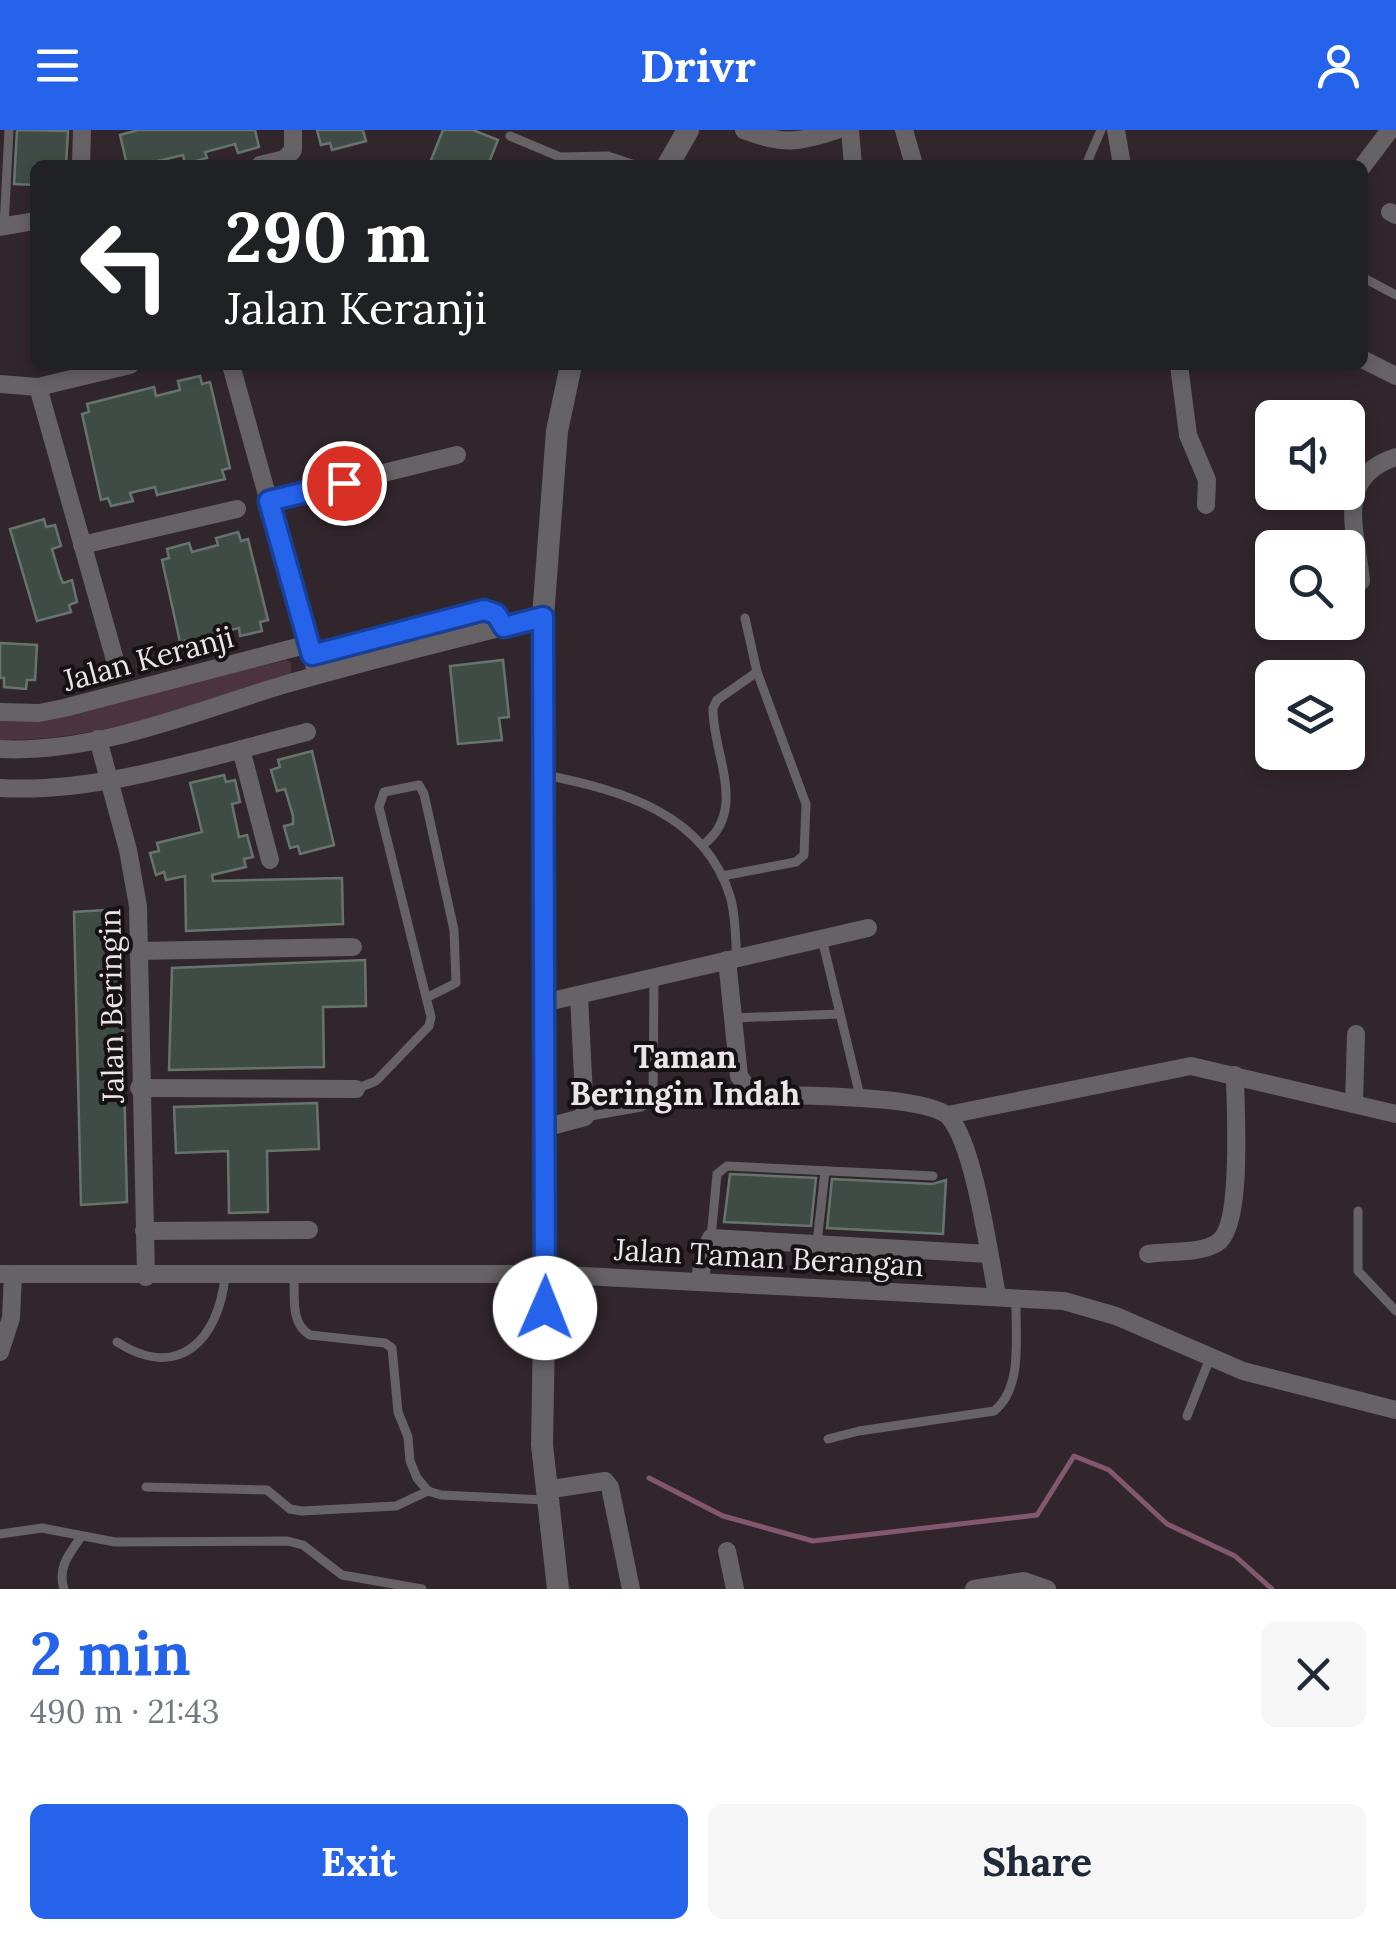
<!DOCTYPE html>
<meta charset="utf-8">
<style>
body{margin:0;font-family:Lora,serif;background:#f6f6f7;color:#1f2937;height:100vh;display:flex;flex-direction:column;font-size:38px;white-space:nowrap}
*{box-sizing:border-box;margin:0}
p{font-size:32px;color:#747a83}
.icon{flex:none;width:55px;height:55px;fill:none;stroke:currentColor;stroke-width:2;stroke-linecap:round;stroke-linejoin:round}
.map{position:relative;height:1459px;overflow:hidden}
.details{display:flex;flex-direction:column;background:#fff;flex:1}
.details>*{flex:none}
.guide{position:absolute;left:30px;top:30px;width:1338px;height:210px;border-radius:15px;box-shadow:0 5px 15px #0003;background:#202124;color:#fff;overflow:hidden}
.fabs{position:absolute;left:1255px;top:270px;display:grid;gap:20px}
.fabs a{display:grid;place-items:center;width:110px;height:110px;border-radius:15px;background:#fff;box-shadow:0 5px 15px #0003;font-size:50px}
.pin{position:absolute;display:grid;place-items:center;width:85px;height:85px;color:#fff;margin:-42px;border:5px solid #fff;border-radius:50%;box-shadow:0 2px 10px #0007}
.me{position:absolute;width:110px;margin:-55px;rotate:1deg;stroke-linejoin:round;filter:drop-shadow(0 0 8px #0008)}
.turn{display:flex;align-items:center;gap:35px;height:210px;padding:0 30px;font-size:45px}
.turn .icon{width:130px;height:130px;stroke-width:2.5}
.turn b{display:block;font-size:70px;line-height:85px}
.round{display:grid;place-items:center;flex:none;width:105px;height:105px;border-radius:15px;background:#f6f6f7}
.summary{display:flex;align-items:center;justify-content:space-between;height:170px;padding:0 30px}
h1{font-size:60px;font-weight:800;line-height:75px;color:#2563eb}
.cta{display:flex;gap:20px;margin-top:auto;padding:20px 30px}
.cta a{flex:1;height:115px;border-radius:15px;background:#2563eb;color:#fff;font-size:40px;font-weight:800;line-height:115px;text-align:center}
.cta a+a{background:#f6f6f7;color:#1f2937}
header{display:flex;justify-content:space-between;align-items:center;height:130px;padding:0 30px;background:#2563eb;color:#fff;font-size:45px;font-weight:800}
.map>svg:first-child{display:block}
.green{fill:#4b3340}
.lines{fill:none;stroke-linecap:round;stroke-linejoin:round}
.stream{stroke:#83586f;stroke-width:5}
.building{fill:#3f4c46;stroke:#67746e;stroke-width:2.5}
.service{stroke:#676265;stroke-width:9}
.minor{stroke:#676265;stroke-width:18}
.tertiary{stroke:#676265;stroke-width:22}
.route-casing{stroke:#184099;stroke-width:25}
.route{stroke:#2563eb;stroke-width:18}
.labels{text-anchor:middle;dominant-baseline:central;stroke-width:8;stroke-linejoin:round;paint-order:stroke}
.street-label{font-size:30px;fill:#ebe4e8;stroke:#161113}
.neighbourhood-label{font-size:32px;font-weight:bold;fill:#ebe4e8;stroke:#161113}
</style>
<header><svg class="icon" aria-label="menu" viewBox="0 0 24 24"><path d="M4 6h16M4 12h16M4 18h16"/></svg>Drivr<svg class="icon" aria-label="person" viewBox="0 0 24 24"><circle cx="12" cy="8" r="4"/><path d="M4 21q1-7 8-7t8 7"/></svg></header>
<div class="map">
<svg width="1396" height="1459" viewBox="0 0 1396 1459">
<rect width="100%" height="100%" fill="#31262c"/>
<!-- green -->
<path class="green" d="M286,530L291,532V544C198,574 98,612 0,610V587L42,589Z"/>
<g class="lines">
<!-- stream -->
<polyline class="stream" points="649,1348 723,1386 813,1411 1037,1385 1074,1326 1109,1340 1167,1394 1235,1426 1272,1459"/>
</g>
<!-- building -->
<g class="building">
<polygon points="17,0 68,1 66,35 35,35 35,55 14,54"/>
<polygon points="138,0 255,0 259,17 238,23 235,14 205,22 207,28 185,34 183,25 158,31 159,35 127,35 120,5"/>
<polygon points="317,0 363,0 366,11 332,20 330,13 321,15"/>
<polygon points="443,0 473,0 498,10 488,35 429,35"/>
<polygon points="200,246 202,254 210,252 218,286 230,338 222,340 225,349 157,365 155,357 130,363 133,371 111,376 108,368 101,370 82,284 89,282 87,274 154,257 156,266 180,260 178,251"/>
<polygon points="44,389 46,397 55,395 61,416 52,419 60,446 63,453 72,450 77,472 69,475 71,482 37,491 10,399"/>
<polygon points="238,402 241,411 248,409 268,490 260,492 262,501 240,506 239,498 210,505 212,514 190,519 188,510 180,512 162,430 169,428 167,419 189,413 192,422 218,415 216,408"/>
<polygon points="0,513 37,515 35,550 27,550 26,559 4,557 4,548 0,548"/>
<polygon points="503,530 509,587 499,588 502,610 458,614 450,536"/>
<polygon points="312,621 334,715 300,724 298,716 290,718 284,696 293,694 293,686 285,659 277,661 271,640 280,637 278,630"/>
<polygon points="224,645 226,652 235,650 240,672 232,674 239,707 247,705 253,727 244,729 246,737 212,745 213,751 342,748 343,794 186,801 185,746 166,750 164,742 156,745 150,723 159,721 157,713 202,702 190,653"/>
<polygon points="120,779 127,1072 81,1075 74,782"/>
<polygon points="365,830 366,876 323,877 324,937 169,940 172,838"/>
<polygon points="317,973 319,1019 267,1021 268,1082 229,1083 228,1021 176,1023 174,977"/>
<polygon points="730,1044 816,1048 811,1096 724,1092"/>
<polygon points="832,1049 933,1054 946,1050 943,1104 827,1098"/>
</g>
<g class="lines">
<!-- service -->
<g class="service">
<polyline points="510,6 560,27 608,26 635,35"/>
<polyline points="1086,35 1101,0"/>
<polyline points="4,97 9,0"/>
<polyline points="1362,147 1396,165"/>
<path d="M546,645C623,661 704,683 730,766C736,785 735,809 737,828"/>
<path d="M703,715C749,680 712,623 713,578L717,570L757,542"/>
<polyline points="722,746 796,732 804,725 806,674 757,542 745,488"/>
<polyline points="822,809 860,966"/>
<polyline points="733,888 840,884"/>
<polyline points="356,959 376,951 429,896 431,887 379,677 384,662 419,655 424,664 454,800 456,853 428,867"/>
<polyline points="585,987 641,977 653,971 654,847"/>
<polyline points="1358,1081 1358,1141 1396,1181"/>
<polyline points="711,1108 717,1044 727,1036 933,1046"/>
<polyline points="817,1113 825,1041"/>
<path d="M294,1146C295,1166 290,1194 310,1205L385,1213L392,1218L398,1282L408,1307L410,1331L417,1348L428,1361L441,1365L546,1370"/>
<path d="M117,1212C179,1252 219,1209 225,1146"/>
<polyline points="1187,1286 1210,1228"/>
<path d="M828,1309L859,1301L994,1281C1024,1257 1015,1204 1016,1169"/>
<polyline points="146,1357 267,1360 290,1379 302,1381 396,1376 428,1361"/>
<polyline points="0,1404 42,1398 115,1412 287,1411 303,1415 342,1445 422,1459"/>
<path d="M64,1459C57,1438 69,1424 81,1407"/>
</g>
<!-- minor -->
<g class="minor">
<path d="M744,0C783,15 798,13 837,0"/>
<polyline points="850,0 853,35"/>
<polyline points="904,0 914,35"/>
<polyline points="1116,0 1122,35"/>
<polyline points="81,35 82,0"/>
<polyline points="260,35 285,29 293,20 293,0"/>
<polyline points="1362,37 1390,0"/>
<polyline points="1390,82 1396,85"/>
<polyline points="0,97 35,91"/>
<polyline points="1362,229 1396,246"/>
<polyline points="231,235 317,545"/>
<polyline points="1179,235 1188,305 1207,350 1206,375"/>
<polyline points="0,254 38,257 130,235"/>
<polyline points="38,257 115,530"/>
<polyline points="269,371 457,325"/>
<polyline points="82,415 237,379"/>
<path d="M1361,451C1356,398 1334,347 1396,327"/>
<polyline points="312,525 483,480 496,484 504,497"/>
<polyline points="0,582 39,583 64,578 309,514"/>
<polyline points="98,609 128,720 138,776 146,1147"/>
<path d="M0,619C95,624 193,582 283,555C369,530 456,509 543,487"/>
<polyline points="241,619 270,730"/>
<path d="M0,658C99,664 211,626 307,602"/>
<polyline points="138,821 353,817"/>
<path d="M727,830L739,946L752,964C788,966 928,964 949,987C974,1014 989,1124 997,1165"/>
<polyline points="543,873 868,798"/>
<polyline points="139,958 356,959"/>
<polyline points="1354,974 1356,904"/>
<polyline points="948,985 1191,936 1396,984"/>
<polyline points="544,998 585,987 579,865"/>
<polyline points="144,1101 309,1100"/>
<path d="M1148,1124C1168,1121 1200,1124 1217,1113C1244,1097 1235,976 1235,945"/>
<polyline points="0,1144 545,1144 1064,1171 1116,1186 1243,1241 1396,1280"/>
<polyline points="700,1152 703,1126 711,1108 989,1124"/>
<polyline points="0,1222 11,1188 13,1144"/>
<polyline points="545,1360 605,1351 610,1357 631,1459"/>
<polyline points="727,1421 735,1459"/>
<polyline points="974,1459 1024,1451 1047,1459"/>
</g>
<!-- tertiary -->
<g class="tertiary">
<polyline points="668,35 688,0"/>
<polyline points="558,1459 542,1315 545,1144 543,487 557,301 571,235"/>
</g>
</g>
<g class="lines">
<!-- route casing -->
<g class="route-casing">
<polyline id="route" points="344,353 269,371 312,525 484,480 496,484 504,497 543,487 545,1178"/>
</g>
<!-- route -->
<use href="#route" class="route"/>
</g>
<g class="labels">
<!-- street labels -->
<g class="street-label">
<text transform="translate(148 528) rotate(-15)">Jalan Keranji</text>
<text transform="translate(111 876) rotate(-91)">Jalan Beringin</text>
<text transform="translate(769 1127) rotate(3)">Jalan Taman Berangan</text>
</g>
<!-- neighbourhood labels -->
<g class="neighbourhood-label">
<text x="685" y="926">Taman<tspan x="685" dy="37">Beringin Indah</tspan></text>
</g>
</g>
</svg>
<div class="fabs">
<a><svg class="icon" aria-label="sound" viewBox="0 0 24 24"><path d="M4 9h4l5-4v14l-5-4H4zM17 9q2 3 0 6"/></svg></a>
<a><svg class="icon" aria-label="search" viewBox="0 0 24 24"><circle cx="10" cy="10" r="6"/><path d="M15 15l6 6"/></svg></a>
<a><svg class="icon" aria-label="layers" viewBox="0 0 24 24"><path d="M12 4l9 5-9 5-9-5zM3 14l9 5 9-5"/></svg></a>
</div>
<div class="pin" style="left:344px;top:353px;background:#d93025"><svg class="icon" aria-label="arrive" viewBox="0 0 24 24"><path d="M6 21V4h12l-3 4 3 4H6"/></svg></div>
<svg class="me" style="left:545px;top:1178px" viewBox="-20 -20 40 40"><circle r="19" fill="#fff"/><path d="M0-13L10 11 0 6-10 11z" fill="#2563eb"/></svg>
<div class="guide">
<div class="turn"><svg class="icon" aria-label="left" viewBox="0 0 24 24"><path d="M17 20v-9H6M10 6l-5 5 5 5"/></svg><div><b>290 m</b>Jalan Keranji</div></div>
</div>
</div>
<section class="details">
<div class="summary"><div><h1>2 min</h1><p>490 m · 21:43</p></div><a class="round"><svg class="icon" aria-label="close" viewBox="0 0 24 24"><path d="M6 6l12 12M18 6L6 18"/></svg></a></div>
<div class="cta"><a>Exit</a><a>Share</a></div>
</section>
